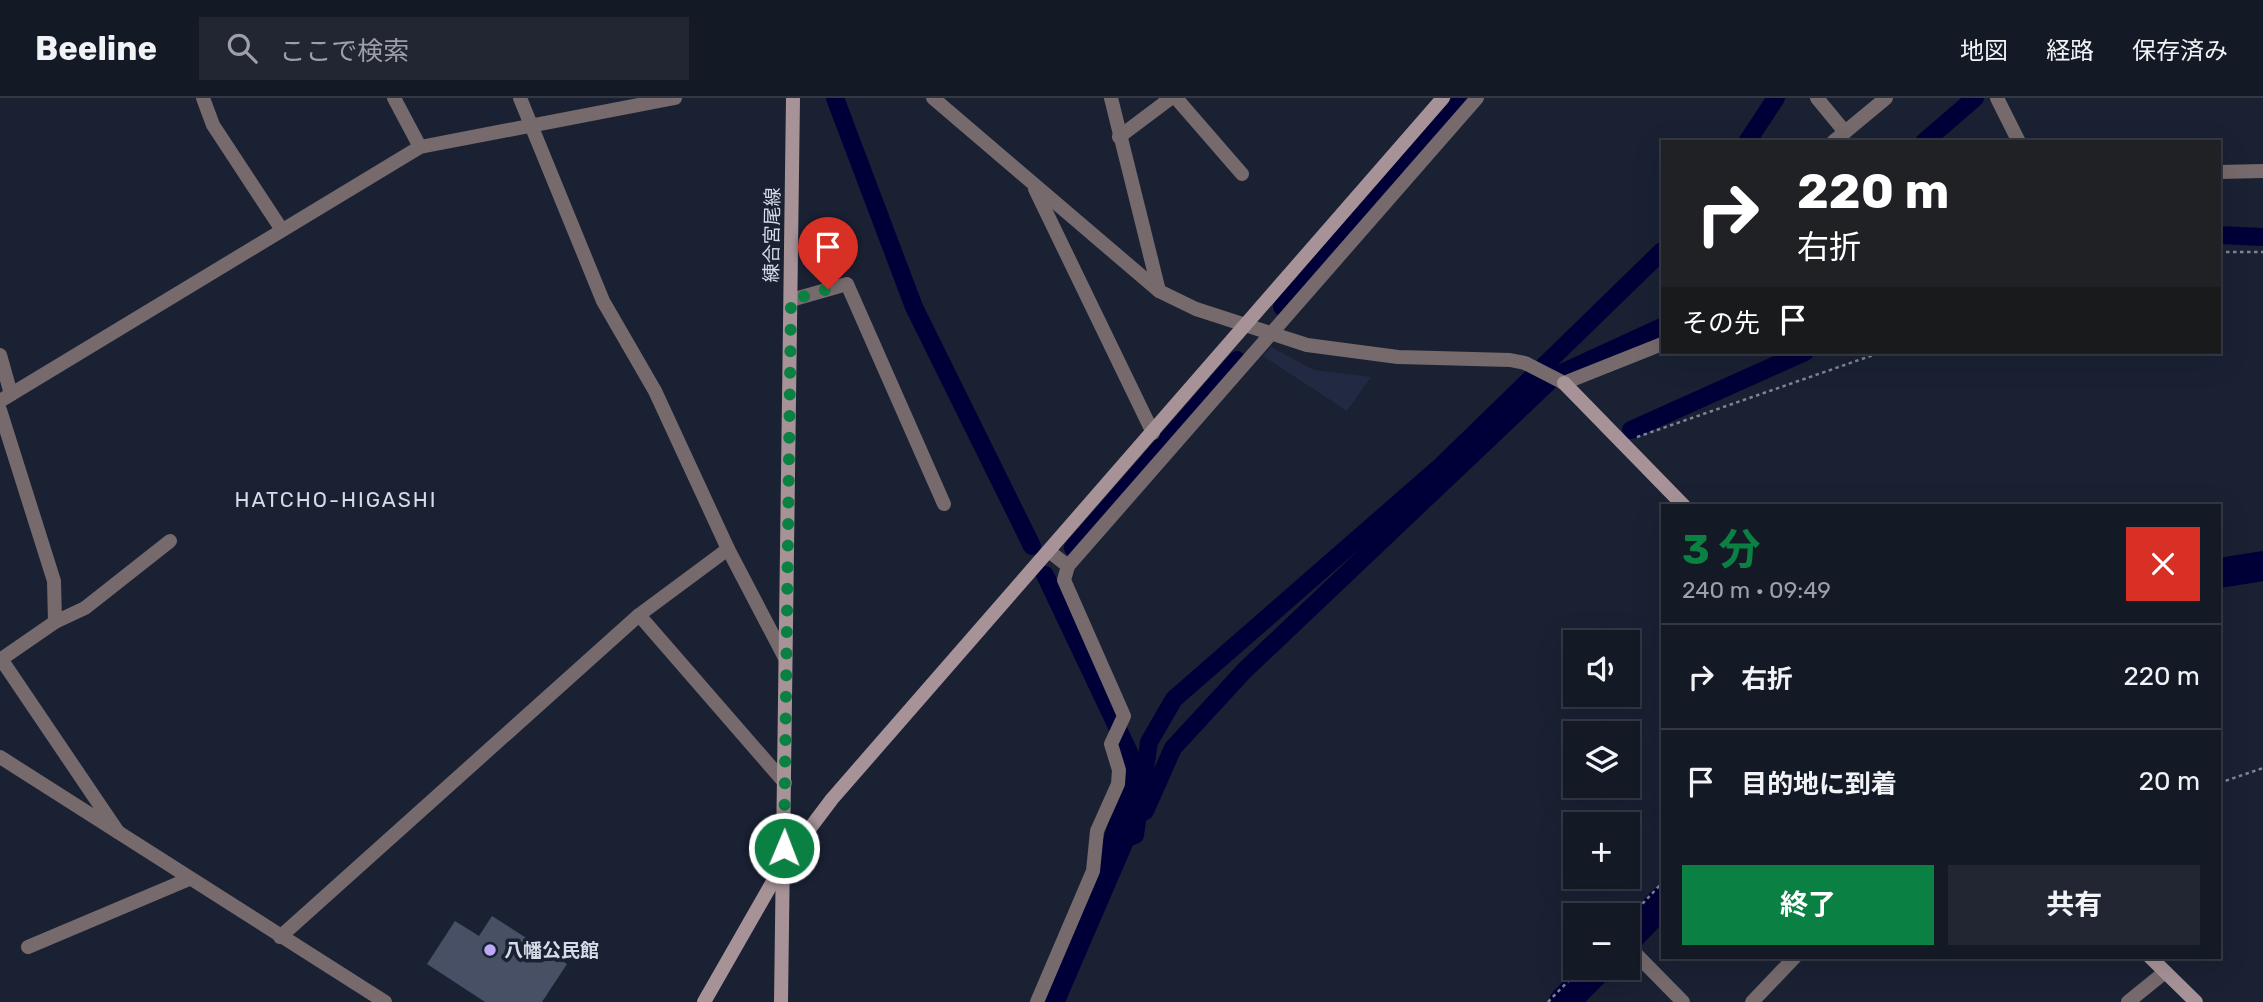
<!DOCTYPE html>
<html lang="ja">
<meta charset="utf-8">
<style>
body{margin:0;font-family:Rubik,"Noto Sans JP",sans-serif;background:#212632;color:#f1f3f6;height:100vh;display:flex;flex-direction:column;font-size:26px;white-space:nowrap}
*{box-sizing:border-box;margin:0}
p{font-size:23px;color:#9da0a7}
.icon{flex:none;width:38px;height:38px;fill:none;stroke:currentColor;stroke-width:2;stroke-linecap:round;stroke-linejoin:round}
.map{position:relative;flex:1;overflow:hidden}
.side{position:absolute;left:1661px;top:406px;width:560px;height:455px;display:flex;flex-direction:column;background:#141926;border-radius:0px;box-shadow:0 7px 28px #0002,0 0 0 2px #333843}
.side>*{flex:none}
.hud{position:absolute;left:1661px;top:42px;width:560px;height:214px;border-radius:0px;box-shadow:0 7px 28px #0002,0 0 0 2px #333843;background:#202124;color:#fff;overflow:hidden}
.controls{position:absolute;left:1563px;top:532px;display:grid;gap:14px}
.controls a{display:grid;place-items:center;width:77px;height:77px;border-radius:0px;background:#141926;box-shadow:0 7px 28px #0002,0 0 0 2px #333843;font-size:35px}
.pin{position:absolute;display:grid;place-items:center;width:60px;height:60px;color:#fff;margin:-72px -30px;border-radius:50% 50% 50% 0;rotate:-45deg;box-shadow:0 0 7px #0007}
.pin .icon{rotate:45deg}
.me{position:absolute;width:77px;margin:-38px;rotate:1deg;stroke-linejoin:round;filter:drop-shadow(0 0 5px #0008)}
.turn{display:flex;align-items:center;gap:24px;height:147px;padding:0 21px;font-size:32px}
.turn .icon{width:91px;height:91px;stroke-width:2.5}
.turn b{display:block;font-size:49px;line-height:60px}
.then{display:flex;align-items:center;height:66px;padding:0 21px;background:#0003;gap:14px;font-size:26px}
.round{display:grid;place-items:center;flex:none;width:74px;height:74px;border-radius:0px;background:#212632}
.summary{display:flex;align-items:center;justify-content:space-between;height:119px;padding:0 21px}
h1{font-size:42px;font-weight:700;line-height:52px;color:#0b8043}
.cta{display:flex;gap:14px;margin-top:auto;padding:14px 21px}
.cta a{flex:1;height:80px;border-radius:0px;background:#0b8043;color:#fff;font-size:28px;font-weight:700;line-height:80px;text-align:center}
.cta a+a{background:#212632;color:#f1f3f6}
ul{padding:0;list-style:none}
li{display:flex;align-items:center;gap:21px;height:105px;padding:0 21px;border-top:2px solid #333843}
li div{flex:1}
li b{display:block;font-size:26px}
li em{font-style:normal}
header{display:flex;align-items:center;gap:42px;box-sizing:border-box;height:98px;padding:0 35px;background:#141926;border-bottom:2px solid #333843}
header strong{font-size:33px}
nav{display:flex;gap:38px;margin-inline-start:auto;font-size:24px}
.search{width:490px;height:63px;background:#212632;display:flex;align-items:center;gap:18px;box-sizing:border-box;padding:0 24px;border-radius:0px;color:#9da0a7;font-size:26px}
.map>svg:first-child{display:block}
.built{fill:#212a42}
.lines{fill:none;stroke-linecap:round;stroke-linejoin:round}
.canal{stroke:#000038;stroke-width:18}
.river{stroke:#000038;stroke-width:30}
.building{fill:#475065}
.path{stroke:#7f8594;stroke-width:2.5;stroke-dasharray:3.5 3.5;stroke-linecap:butt}
.street{stroke:#766a6c;stroke-width:14}
.secondary{stroke:#a79397;stroke-width:14}
.route{stroke:#0b8043;stroke-width:12;stroke-dasharray:0 21.6}
.poi-dot{fill:#bda9f5;stroke:#1a2133;stroke-width:2.5}
.labels{text-anchor:middle;dominant-baseline:central;stroke-width:7;stroke-linejoin:round;paint-order:stroke}
.street-label{font-size:19px;fill:#d5dbe7;stroke:#1a2133}
.poi-label{font-size:19px;font-weight:bold;fill:#d5dbe7;stroke:#1a2133;text-anchor:start}
.neighbourhood-label{font-size:21px;letter-spacing:2px;fill:#d5dbe7;stroke:#1a2133}
</style>
<header>
<strong>Beeline</strong>
<div class="search"><svg class="icon" aria-label="search" viewBox="0 0 24 24"><circle cx="10" cy="10" r="6"/><path d="M15 15l6 6"/></svg>ここで検索</div>
<nav><a>地図</a><a>経路</a><a>保存済み</a></nav>
</header>
<div class="map">
<svg width="2263" height="904" viewBox="0 0 2263 904">
<rect width="100%" height="100%" fill="#1a2133"/>
<!-- built -->
<polygon class="built" points="1271,249 1314,272 1371,279 1347,313 1263,258"/>
<g class="lines">
<!-- canal -->
<g class="canal">
<polyline points="835,0 914,209 1032,448"/>
<polyline points="1747,44 1776,0"/>
<polyline points="1924,44 1975,0"/>
<polyline points="2219,137 2263,139"/>
<polyline points="1282,209 1464,0"/>
<polyline points="1631,332 1805,254"/>
<polyline points="1073,450 1237,262"/>
<polyline points="1045,477 1129,654 1128,710"/>
<polyline points="1145,713 1173,650 1245,572 1555,278 1662,229"/>
<polyline points="1118,744 1135,737 1149,644 1174,601 1442,367 1662,153"/>
</g>
<!-- river -->
<g class="river">
<polyline points="2219,475 2263,468"/>
<polyline points="1628,840 1662,804"/>
<polyline points="1049,904 1118,744 1128,710"/>
<polyline points="1564,904 1598,870"/>
</g>
</g>
<!-- building -->
<polygon class="building" points="492,818 567,866 542,904 485,904 427,866 455,823 479,838"/>
<g class="lines">
<!-- path -->
<g class="path">
<polyline points="2219,154 2263,154"/>
<polyline points="1637,339 1882,254"/>
<polyline points="2219,685 2263,670"/>
<polyline points="1628,821 1662,785"/>
<polyline points="1548,904 1581,870"/>
</g>
<!-- street -->
<g class="street">
<polyline points="203,0 213,27 282,132"/>
<polyline points="394,0 420,49"/>
<polyline points="520,0 603,203 655,293 728,451 785,560"/>
<polyline points="933,0 1159,193 1196,211 1307,247 1398,259 1510,262 1525,265 1564,285 1662,246"/>
<polyline points="1111,0 1159,193"/>
<polyline points="1176,0 1242,76"/>
<polyline points="1817,0 1845,34"/>
<polyline points="1997,0 2019,44"/>
<polyline points="1119,39 1171,0"/>
<polyline points="1833,44 1886,0"/>
<polyline points="2219,74 2263,73"/>
<polyline points="1035,91 1153,335"/>
<polyline points="791,202 847,186 944,406"/>
<polyline points="0,257 11,296"/>
<polyline points="0,303 420,49 675,0"/>
<polyline points="0,312 54,483 55,524"/>
<polyline points="1050,454 1068,468 1477,0"/>
<polyline points="639,517 785,685"/>
<polyline points="1,561 118,734"/>
<polyline points="0,562 55,524 85,510 170,443"/>
<polyline points="0,659 385,904"/>
<polyline points="280,839 639,517 728,451"/>
<polyline points="1628,848 1683,904"/>
<polyline points="28,849 189,781"/>
<polyline points="1037,904 1093,773 1097,733 1118,686 1119,672 1111,646 1124,618 1064,482 1068,468"/>
<polyline points="1752,904 1795,859"/>
<polyline points="2128,904 2165,874"/>
</g>
<!-- secondary -->
<g class="secondary">
<polyline points="1564,285 1684,408"/>
<polyline points="2150,859 2196,904"/>
<polyline points="704,904 783,766 832,701 1443,0"/>
<polyline points="781,904 793,0"/>
</g>
</g>
<g class="lines">
<!-- route -->
<polyline class="route" points="784,750 791,202 828,191"/>
</g>
<!-- markers -->
<circle class="poi-dot" cx="490" cy="852" r="7"/>
<g class="labels">
<!-- street labels -->
<g class="street-label">
<text transform="translate(772 137) rotate(-89)">練合宮尾線</text>
</g>
<!-- poi labels -->
<g class="poi-label">
<text x="504" y="852">八幡公民館</text>
</g>
<!-- neighbourhood labels -->
<g class="neighbourhood-label">
<text x="336" y="401">HATCHO-HIGASHI</text>
</g>
</g>
</svg>
<div class="controls">
<a><svg class="icon" aria-label="sound" viewBox="0 0 24 24"><path d="M4 9h4l5-4v14l-5-4H4zM17 9q2 3 0 6"/></svg></a>
<a><svg class="icon" aria-label="layers" viewBox="0 0 24 24"><path d="M12 4l9 5-9 5-9-5zM3 14l9 5 9-5"/></svg></a>
<a>+</a>
<a>−</a>
</div>
<div class="pin" style="left:828px;top:191px;background:#d93025"><svg class="icon" aria-label="arrive" viewBox="0 0 24 24"><path d="M6 21V4h12l-3 4 3 4H6"/></svg></div>
<svg class="me" style="left:784px;top:750px" viewBox="-20 -20 40 40"><circle r="17" fill="#0b8043" stroke="#fff" stroke-width="3"/><path d="M0-11L8 9 0 5-8 9z" fill="#fff"/></svg>
<div class="hud">
<div class="turn"><svg class="icon" aria-label="right" viewBox="0 0 24 24"><path d="M7 20v-9h11M14 6l5 5-5 5"/></svg><div><b>220 m</b>右折</div></div>
<div class="then">その先<svg class="icon" aria-label="arrive" viewBox="0 0 24 24"><path d="M6 21V4h12l-3 4 3 4H6"/></svg></div>
</div>
<section class="side">
<div class="summary"><div><h1>3 分</h1><p>240 m · 09:49</p></div><a class="round" style="background:#d93025;color:#fff"><svg class="icon" aria-label="close" viewBox="0 0 24 24"><path d="M6 6l12 12M18 6L6 18"/></svg></a></div>
<ul>
<li><svg class="icon" aria-label="right" viewBox="0 0 24 24"><path d="M7 20v-9h11M14 6l5 5-5 5"/></svg><div><b>右折</b></div><em>220 m</em></li>
<li><svg class="icon" aria-label="arrive" viewBox="0 0 24 24"><path d="M6 21V4h12l-3 4 3 4H6"/></svg><div><b>目的地に到着</b></div><em>20 m</em></li>
</ul>
<div class="cta"><a>終了</a><a>共有</a></div>
</section>
</div>
